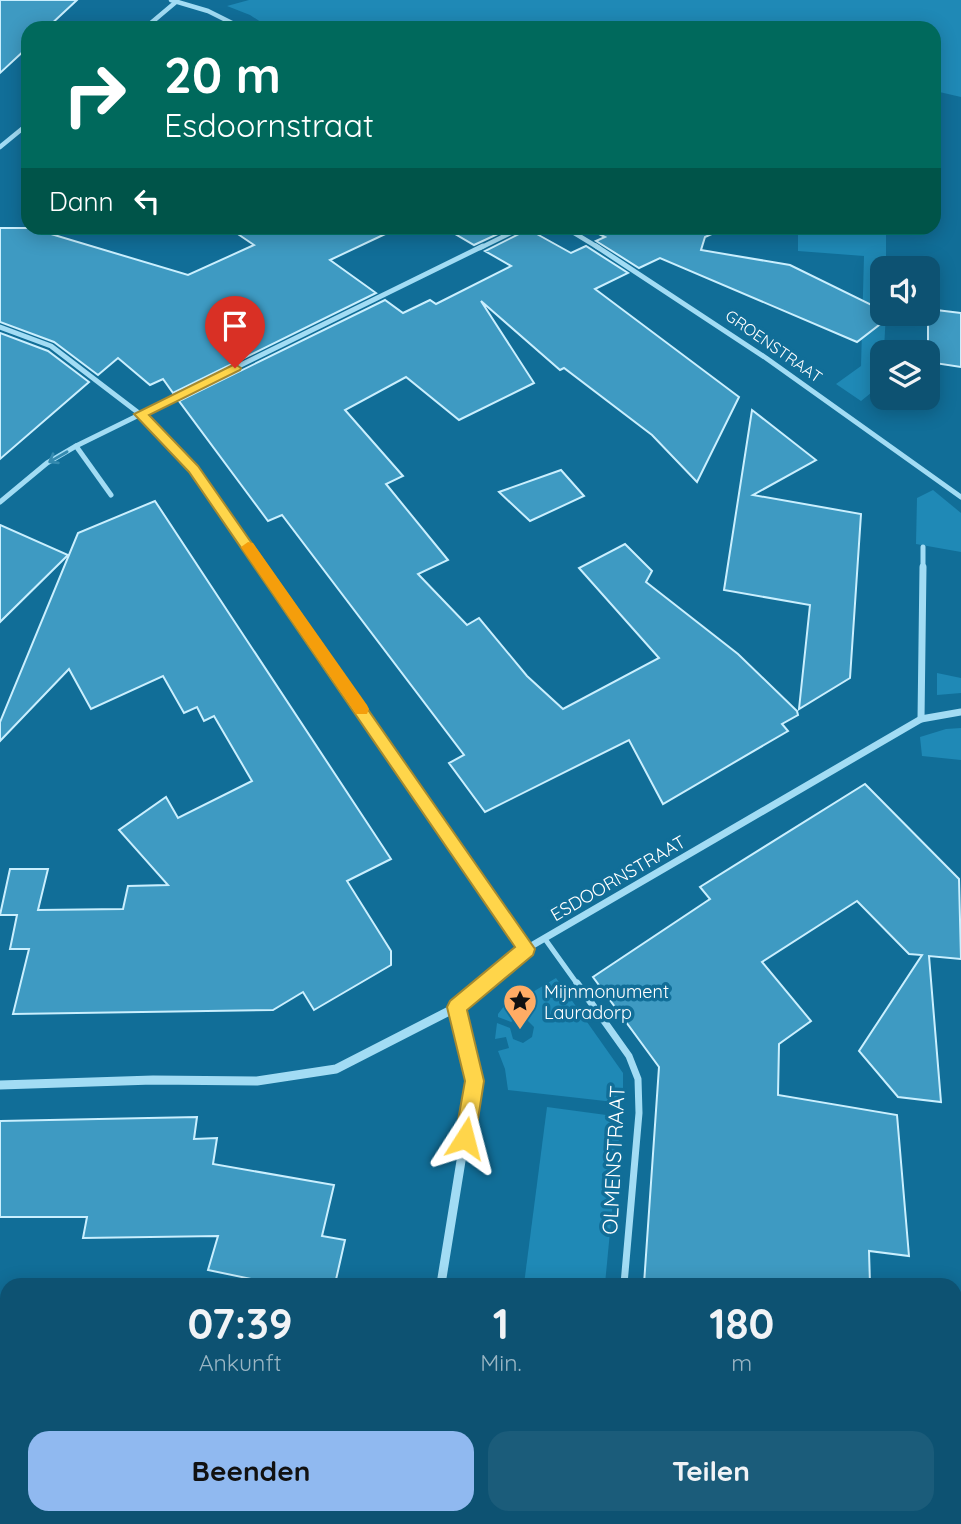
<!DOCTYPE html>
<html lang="de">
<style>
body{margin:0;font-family:Quicksand,sans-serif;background:#1b5c7a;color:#f1f3f6;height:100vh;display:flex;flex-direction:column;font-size:26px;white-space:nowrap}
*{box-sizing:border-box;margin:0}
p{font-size:23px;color:#9ab6c4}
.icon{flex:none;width:38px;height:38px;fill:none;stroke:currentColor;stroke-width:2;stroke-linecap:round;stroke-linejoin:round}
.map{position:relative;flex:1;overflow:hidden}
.sheet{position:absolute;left:0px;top:1278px;width:962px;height:247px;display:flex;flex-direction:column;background:#0d5272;border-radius:21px 21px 0 0;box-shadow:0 4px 18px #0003}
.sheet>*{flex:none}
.hud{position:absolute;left:21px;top:21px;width:920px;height:214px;border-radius:21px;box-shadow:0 4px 18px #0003;background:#00695c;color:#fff;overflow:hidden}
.controls{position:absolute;left:870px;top:256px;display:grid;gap:14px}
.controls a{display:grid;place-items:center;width:70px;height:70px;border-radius:14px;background:#0d5272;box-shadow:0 4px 18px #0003;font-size:35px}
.pin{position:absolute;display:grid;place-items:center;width:60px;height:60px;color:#fff;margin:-72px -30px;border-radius:50% 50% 50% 0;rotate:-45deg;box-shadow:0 0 7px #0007}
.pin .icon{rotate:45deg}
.me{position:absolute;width:77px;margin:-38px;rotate:9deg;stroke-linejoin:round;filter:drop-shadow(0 0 5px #0008)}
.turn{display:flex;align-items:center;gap:24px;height:147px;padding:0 28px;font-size:32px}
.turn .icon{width:91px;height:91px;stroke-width:2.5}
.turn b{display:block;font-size:49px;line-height:60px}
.then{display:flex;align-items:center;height:66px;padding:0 28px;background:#0003;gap:14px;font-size:26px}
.eta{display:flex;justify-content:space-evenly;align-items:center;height:119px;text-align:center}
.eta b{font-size:42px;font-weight:800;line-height:49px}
.action{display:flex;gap:14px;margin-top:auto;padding:14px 28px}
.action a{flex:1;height:80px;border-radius:21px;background:#90b9f0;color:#111;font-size:28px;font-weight:800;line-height:80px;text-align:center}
.action a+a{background:#1b5c7a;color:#f1f3f6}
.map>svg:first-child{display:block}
.green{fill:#1f89b6}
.building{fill:#3e9ac2;stroke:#caeffe;stroke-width:2}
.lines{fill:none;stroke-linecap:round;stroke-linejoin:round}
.service-far1{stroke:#a2dcf4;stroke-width:5}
.service{stroke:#a2dcf4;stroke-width:7}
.minor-far3{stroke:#a2dcf4;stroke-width:4.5}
.minor-far2{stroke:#a2dcf4;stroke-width:5}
.minor-far1{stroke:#a2dcf4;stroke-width:7}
.minor{stroke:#a2dcf4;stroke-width:9}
.oneway{stroke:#358aaf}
.route{fill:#ffd54a;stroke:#a68a30;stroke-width:2}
.slow{fill:#f59e0b}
.labels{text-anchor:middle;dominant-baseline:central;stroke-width:7;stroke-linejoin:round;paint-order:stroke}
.far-street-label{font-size:16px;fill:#fff;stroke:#116e98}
.street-label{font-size:18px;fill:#fff;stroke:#116e98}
.poi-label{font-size:18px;fill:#fff;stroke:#116e98;text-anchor:start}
.near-street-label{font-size:21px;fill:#fff;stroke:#116e98}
</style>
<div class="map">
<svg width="961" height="1524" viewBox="0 0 961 1524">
<rect width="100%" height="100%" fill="#116e98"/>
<!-- green -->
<g class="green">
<polygon points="249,0 961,0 961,97 935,91 934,28 270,28 250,15 227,6"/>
<polygon points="798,228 886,228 886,268 882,268 882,313 886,313 882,384 861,401 836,384 861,366 864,256 798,251"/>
<polygon points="933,490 961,513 961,552 916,544 917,498"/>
<polygon points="937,673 961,678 961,693 937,695"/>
<polygon points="961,728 961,760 922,756 920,737 946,729"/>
<polygon points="556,978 623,1073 623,1103 508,1090 505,1069 498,1051 509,1048 506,1037 495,1039 497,1023 510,1028 513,1039 523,1043 532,1037 534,1027 526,1019 518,1018 511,1022 498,1017 498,1014 508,1001 526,988 531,993"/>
<polygon points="547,1107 621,1117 605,1284 524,1284"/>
</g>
<!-- building -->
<g class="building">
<polygon points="0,0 77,0 47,28 28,28 28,47 0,73"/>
<polygon points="0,228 31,228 188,275 254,245 229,228 398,228 330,260 376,293 173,393 163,379 150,385 118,358 98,375 54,342 0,322"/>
<polygon points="445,228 511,228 474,245"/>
<polygon points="526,228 571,253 586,246 628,273 595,289 739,397 697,482 652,435 564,368 560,370 481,301 534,383 459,420 406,377 345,410 403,476 386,484 448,560 418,574 467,625 479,618 527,676 563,709 659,658 579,568 625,544 652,571 646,582 738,654 797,711 798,715 782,724 788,731 663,804 629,740 485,812 449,763 464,755 282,515 268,521 179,401 385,300 403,313 430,300 436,304 511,266 485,251 523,232"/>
<polygon points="587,228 725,228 705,237 701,250 790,265 882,310 882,313 892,315 857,342 660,258 639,268 596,241 605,237"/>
<polygon points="928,309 961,313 961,367 928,362"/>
<polygon points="0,333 48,351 89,382 0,459"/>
<polygon points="752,410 816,460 753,495 861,514 850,678 799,709 810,605 724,590"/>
<polygon points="561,470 584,496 530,521 499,492"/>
<polygon points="155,501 391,859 347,881 391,951 391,965 314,1010 303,992 273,1010 13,1014 29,949 10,949 17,915 0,915 10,869 48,869 38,910 123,909 128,886 168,885 119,830 166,797 178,818 252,781 214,716 204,721 197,707 184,713 163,676 91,709 69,669 0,741 0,722 78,533"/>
<polygon points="0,525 68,555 0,622"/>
<polygon points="865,784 959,879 961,959 929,956 941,1102 898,1097 859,1051 922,955 909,954 857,901 762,962 811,1021 779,1044 778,1095 897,1115 909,1256 869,1251 870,1284 644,1284 659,1067 593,977 710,899 700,887"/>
<polygon points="197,1117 194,1139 217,1138 213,1164 334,1185 322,1236 345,1240 335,1284 275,1284 208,1270 218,1236 83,1238 87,1217 0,1217 0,1121"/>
</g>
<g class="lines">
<!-- service-far1 -->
<polyline class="service-far1" points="545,939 578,985"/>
<!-- service -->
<g class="service">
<polyline points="577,983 629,1056 638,1079 639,1113 624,1284"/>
<polyline points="481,1517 510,1524"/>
<polyline points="569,1524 575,1517"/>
</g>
<!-- minor-far3 -->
<g class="minor-far3">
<polyline points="171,0 208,11 242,28"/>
<polyline points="145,28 177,1"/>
<polyline points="0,147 28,124"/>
<polyline points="566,228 599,248"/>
<polyline points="480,248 521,228"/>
</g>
<!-- minor-far2 -->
<g class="minor-far2">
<polyline points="596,246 766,358 961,497"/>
<polyline points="0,327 51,346 140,414 194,469 263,569"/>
<polyline points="76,446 111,495"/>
<polyline points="0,502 47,463 76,446 483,246"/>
<polyline points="923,569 923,547"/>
</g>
<!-- minor-far1 -->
<g class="minor-far1">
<polyline points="262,567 526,949"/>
<polyline points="921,719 923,567"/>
<polyline points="483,985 526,949 921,719 961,712"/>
</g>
<!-- minor -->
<g class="minor">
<polyline points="0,1085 153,1080 257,1081 336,1069 457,1007 485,983"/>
<polyline points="441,1284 474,1081 457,1007"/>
<polyline points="384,1524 386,1517"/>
</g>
</g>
<!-- one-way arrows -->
<defs><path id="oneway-shaft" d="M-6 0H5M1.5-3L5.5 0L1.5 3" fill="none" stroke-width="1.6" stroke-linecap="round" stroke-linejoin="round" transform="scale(1.75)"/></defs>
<use class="oneway" href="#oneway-shaft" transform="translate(58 457) rotate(150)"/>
<!-- route -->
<polygon class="route" points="235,364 241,368 240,370 149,415 198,466 535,949 533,955 467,1010 484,1081 475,1138 472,1145 465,1148 458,1145 455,1138 465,1081 447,1007 450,1001 515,947 189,472 134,414"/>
<!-- slow -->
<polygon class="slow" points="248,542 253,543 367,705 369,709 367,714 356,714 243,550 241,547"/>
<!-- icons -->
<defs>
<g id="sight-pin" transform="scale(1.75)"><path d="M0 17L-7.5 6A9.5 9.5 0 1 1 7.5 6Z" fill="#ffac65" stroke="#116e98"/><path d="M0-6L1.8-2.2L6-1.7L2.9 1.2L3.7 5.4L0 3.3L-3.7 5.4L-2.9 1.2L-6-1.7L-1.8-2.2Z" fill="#111"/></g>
</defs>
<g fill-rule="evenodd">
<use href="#sight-pin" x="520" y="1001"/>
</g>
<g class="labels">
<!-- far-street labels -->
<g class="far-street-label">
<text transform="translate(774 346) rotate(35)">GROENSTRAAT</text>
</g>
<!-- street labels -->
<g class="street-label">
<text transform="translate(618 878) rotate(-30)">ESDOORNSTRAAT</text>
</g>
<!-- poi labels -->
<g class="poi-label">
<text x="544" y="991">Mijnmonument<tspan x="544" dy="21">Lauradorp</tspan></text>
</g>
<!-- near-street labels -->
<g class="near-street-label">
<text transform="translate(613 1160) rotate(-87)">OLMENSTRAAT</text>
</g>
</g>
</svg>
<div class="controls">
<a><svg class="icon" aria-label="sound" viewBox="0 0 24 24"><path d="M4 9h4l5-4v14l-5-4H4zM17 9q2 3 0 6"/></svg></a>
<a><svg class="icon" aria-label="layers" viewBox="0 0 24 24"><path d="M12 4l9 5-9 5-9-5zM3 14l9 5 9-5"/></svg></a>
</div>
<div class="pin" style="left:235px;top:368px;background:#d93025"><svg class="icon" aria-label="arrive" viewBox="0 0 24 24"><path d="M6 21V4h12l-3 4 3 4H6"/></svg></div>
<svg class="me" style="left:465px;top:1138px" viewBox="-20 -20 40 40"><path d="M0-17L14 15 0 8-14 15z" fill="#ffd54a" stroke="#fff" stroke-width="4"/></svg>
<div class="hud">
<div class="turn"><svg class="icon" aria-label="right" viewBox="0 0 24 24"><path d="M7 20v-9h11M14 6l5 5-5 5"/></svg><div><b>20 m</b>Esdoornstraat</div></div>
<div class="then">Dann<svg class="icon" aria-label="left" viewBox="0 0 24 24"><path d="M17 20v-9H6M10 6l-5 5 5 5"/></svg></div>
</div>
<section class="sheet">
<div class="eta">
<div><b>07:39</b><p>Ankunft</p></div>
<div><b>1</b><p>Min.</p></div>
<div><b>180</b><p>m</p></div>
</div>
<div class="action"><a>Beenden</a><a>Teilen</a></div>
</section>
</div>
